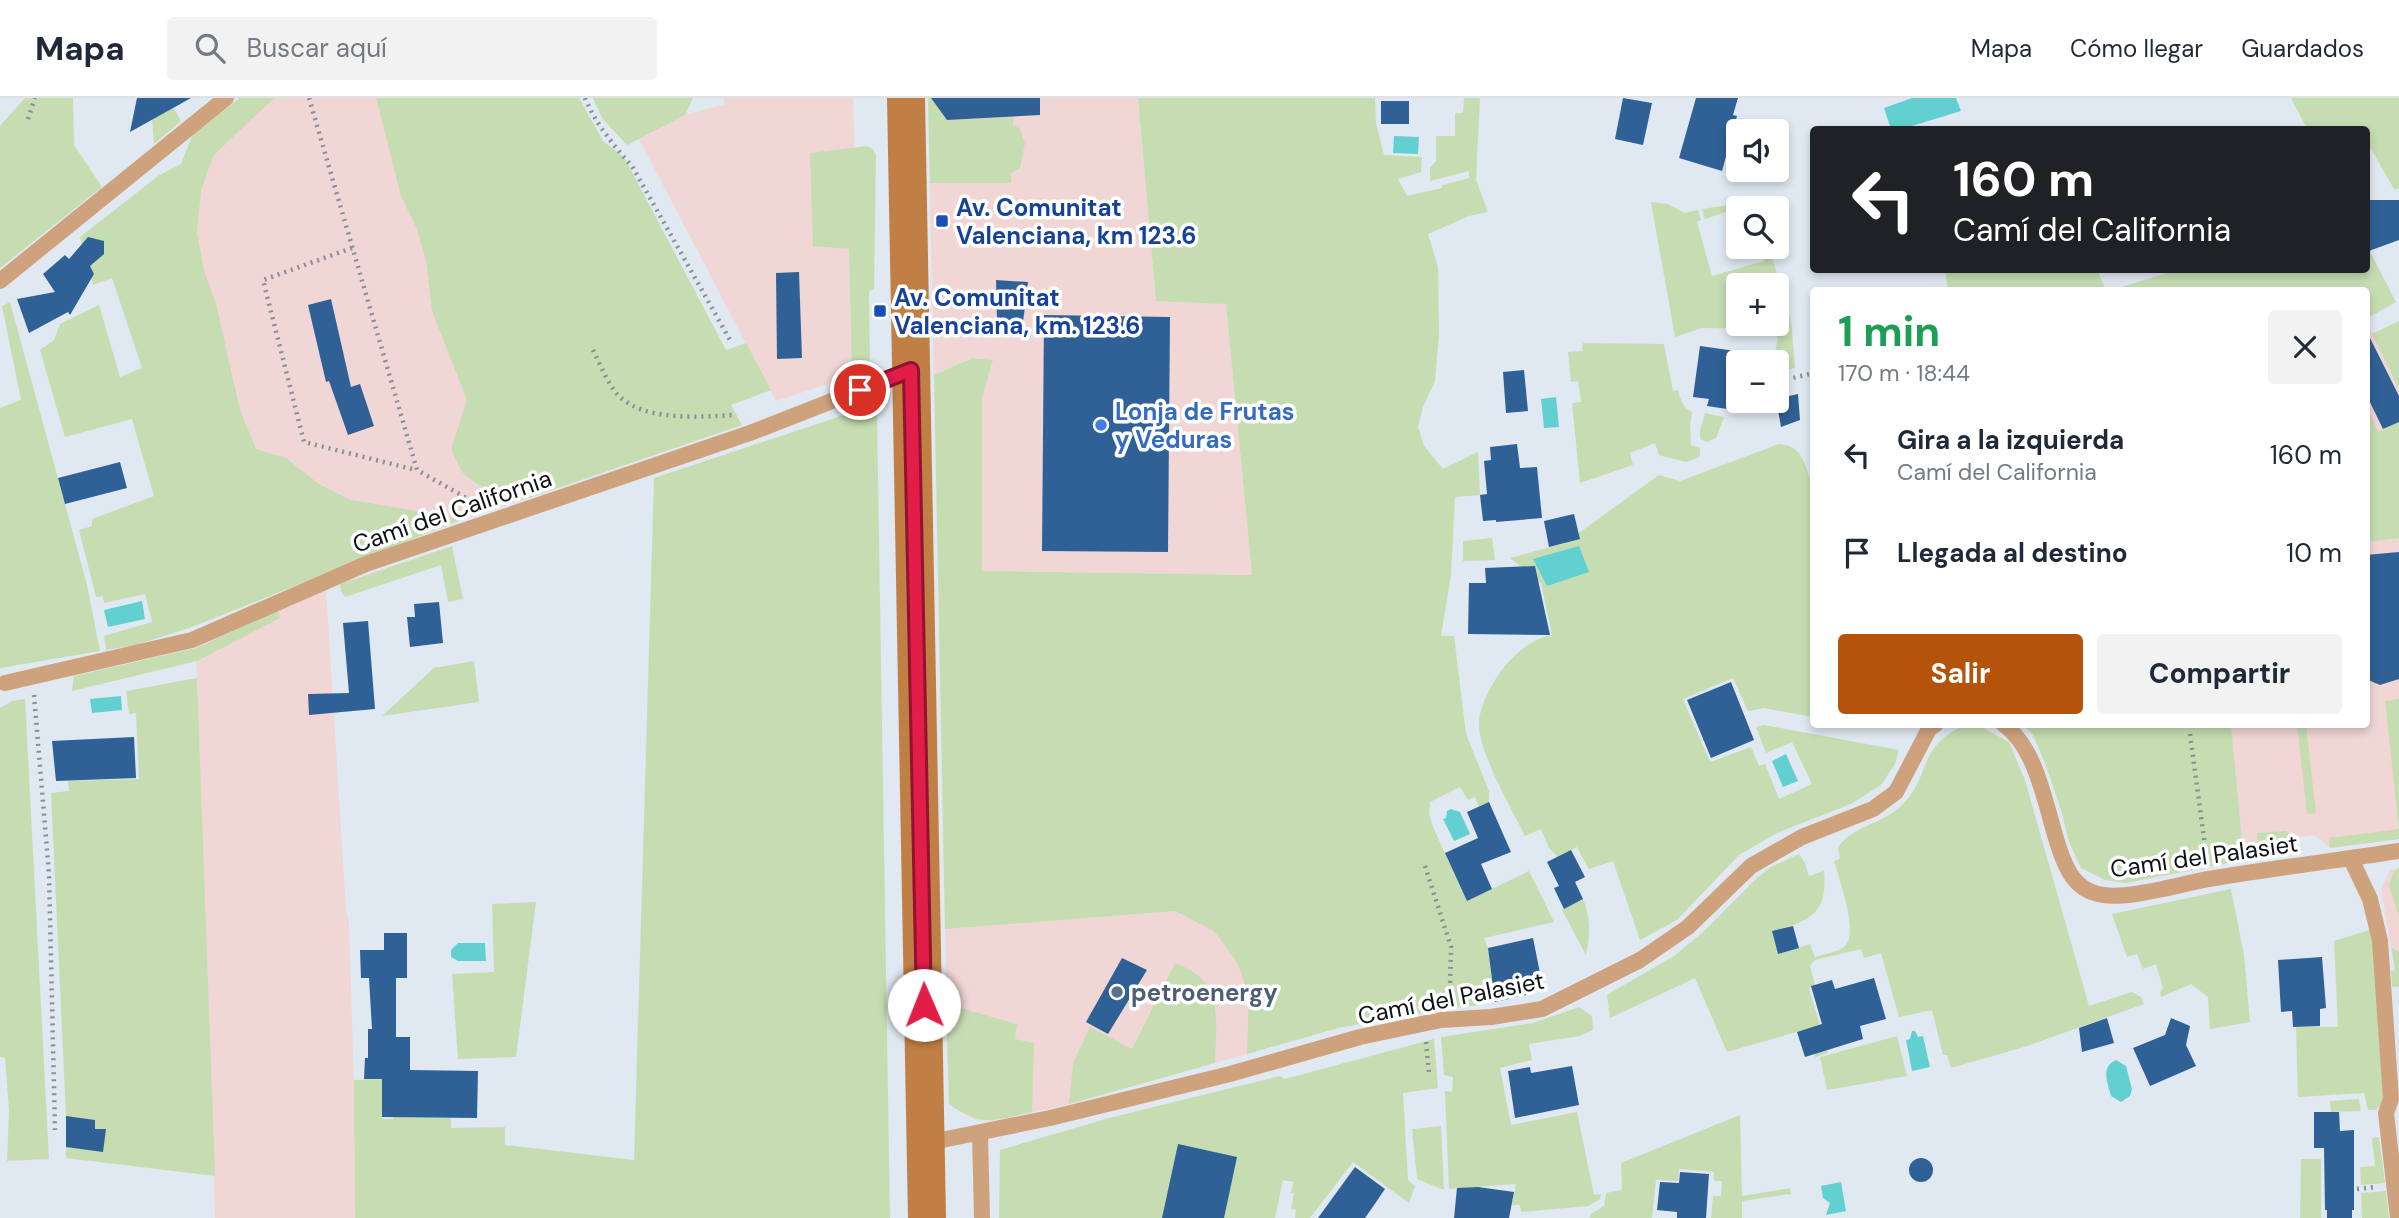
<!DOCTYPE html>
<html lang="es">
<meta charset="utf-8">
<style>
body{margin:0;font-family:"DM Sans",sans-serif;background:#f2f2f3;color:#1f2937;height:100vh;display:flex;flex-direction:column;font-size:26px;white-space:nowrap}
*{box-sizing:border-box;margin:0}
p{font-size:23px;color:#747a83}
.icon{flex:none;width:38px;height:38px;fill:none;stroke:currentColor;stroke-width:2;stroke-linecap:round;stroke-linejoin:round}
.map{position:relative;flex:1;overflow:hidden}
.drawer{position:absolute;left:1810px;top:189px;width:560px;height:441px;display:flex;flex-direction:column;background:#fff;border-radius:7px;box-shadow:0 4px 10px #0003}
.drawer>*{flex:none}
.top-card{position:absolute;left:1810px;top:28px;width:560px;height:147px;border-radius:7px;box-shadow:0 4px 10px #0003;background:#202124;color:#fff;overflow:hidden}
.tools{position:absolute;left:1726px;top:21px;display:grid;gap:14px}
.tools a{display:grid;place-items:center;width:63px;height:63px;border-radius:7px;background:#fff;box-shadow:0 4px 10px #0003;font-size:35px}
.pin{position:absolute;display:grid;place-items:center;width:60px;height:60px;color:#fff;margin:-30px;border:4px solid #fff;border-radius:50%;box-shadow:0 2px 7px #0007}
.me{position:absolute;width:77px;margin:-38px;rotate:359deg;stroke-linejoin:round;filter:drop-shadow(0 0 5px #0008)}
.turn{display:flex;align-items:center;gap:24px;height:147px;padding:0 28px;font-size:32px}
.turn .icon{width:91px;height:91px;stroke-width:2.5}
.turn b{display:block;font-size:49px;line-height:60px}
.round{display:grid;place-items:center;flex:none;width:74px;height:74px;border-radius:7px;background:#f2f2f3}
.overview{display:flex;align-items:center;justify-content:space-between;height:119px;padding:0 28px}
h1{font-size:42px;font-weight:700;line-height:52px;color:#1e9e55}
.button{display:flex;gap:14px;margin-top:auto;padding:14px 28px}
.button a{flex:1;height:80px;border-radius:7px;background:#b45309;color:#fff;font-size:28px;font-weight:700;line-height:80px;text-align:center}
.button a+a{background:#f2f2f3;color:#1f2937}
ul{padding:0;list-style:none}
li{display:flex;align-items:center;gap:21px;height:98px;padding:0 28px}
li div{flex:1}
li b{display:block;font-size:26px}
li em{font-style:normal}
header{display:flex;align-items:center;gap:42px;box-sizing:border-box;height:98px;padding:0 35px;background:#fff;border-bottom:2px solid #e0e1e3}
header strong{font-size:33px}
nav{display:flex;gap:38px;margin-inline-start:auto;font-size:24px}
.search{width:490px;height:63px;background:#f2f2f3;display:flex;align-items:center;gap:18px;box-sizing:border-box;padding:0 24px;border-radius:7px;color:#747a83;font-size:26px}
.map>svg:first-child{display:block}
.commercial{fill:#f1d6d6}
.green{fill:#c6ddb2;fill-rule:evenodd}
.water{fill:#62d0d0}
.building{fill:#306196}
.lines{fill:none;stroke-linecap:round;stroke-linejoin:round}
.path{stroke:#8a8f96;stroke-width:4.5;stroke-dasharray:2 5;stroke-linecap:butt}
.lane{stroke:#cfa27e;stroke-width:16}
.secondary{stroke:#c07f45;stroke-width:38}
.route-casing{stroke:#92132f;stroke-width:18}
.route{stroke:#e11d48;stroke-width:12}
.transit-dot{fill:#1a4fb4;stroke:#fff;stroke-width:2.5}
.shop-dot{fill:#3f7fe0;stroke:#fff;stroke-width:2.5}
.service-dot{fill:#5c6f8a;stroke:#fff;stroke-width:2.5}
.labels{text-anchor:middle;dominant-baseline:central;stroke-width:7;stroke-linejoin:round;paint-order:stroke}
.transit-label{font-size:24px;font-weight:bold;fill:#164399;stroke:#fff;text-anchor:start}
.shop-label{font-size:24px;font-weight:bold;fill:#366cbe;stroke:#fff;text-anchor:start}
.street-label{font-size:24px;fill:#0e1114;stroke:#fff}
.service-label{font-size:24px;font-weight:bold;fill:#4e5e75;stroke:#fff;text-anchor:start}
</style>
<header>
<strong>Mapa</strong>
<div class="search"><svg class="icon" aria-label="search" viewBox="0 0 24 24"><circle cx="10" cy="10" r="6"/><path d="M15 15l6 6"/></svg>Buscar aquí</div>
<nav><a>Mapa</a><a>Cómo llegar</a><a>Guardados</a></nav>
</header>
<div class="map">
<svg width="2399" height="1120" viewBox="0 0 2399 1120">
<rect width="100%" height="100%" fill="#e0e8f1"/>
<!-- commercial -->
<g class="commercial">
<polygon points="240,0 393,0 464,237 523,402 463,421 286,491 158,78 181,66 193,36"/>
<polygon points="723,0 853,0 858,151 849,151 852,278 776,303 639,41 685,17 725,6"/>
<polygon points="928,0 1138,0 1156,202 1226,205 1252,477 982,473 982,300 993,262 973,260 934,277"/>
<polygon points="2366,224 2399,291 2399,741 2330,750 2314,737 2292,740 2284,757 2244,762 2231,627 2366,626"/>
<polygon points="326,491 346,812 349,826 355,1020 355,1120 215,1120 196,550"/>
<polygon points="1328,685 1338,930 1069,1006 992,1023 976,1022 949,1006 943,724"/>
<polygon points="2399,771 2399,854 2391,849 2381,791 2390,772"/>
</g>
<!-- green -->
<g class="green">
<polygon points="25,0 73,0 74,47 102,89 0,170 0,28"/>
<polygon points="168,0 181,23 154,46 152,20"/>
<polygon points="240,0 274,0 213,58 201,93 197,135 204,172 216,206 240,312 256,351 286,360 319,386 351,402 463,421 192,529 136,547 106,552 104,538 152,524 145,496 104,505 103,498 96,499 79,432 92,428 92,421 154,398 132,321 65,339 40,252 54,242 60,226 99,207 120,279 142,270 112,180 93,187 80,139 158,78 181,66 193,36"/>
<path d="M376,0H579L603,43L624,59L726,252L746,245L771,292L731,307L742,327L523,402C503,399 480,391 465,377C459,371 455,359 451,351L467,302L432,213L426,162L416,129L401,98Z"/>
<polygon points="593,0 693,0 685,17 627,47 602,20"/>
<polygon points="928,0 933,0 948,22 1013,19 1013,27 1020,31 1025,45 1020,70 1011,75 1011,85 930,85"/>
<polygon points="1138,0 1375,0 1376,25 1384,57 1422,59 1421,74 1398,81 1407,98 1442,90 1442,87 1469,80 1469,73 1430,83 1430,70 1436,63 1436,38 1455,38 1455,15 1463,15 1464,0 1480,0 1476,82 1488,114 1469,118 1428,136 1438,169 1439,237 1435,283 1423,309 1418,329 1424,348 1443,371 1478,354 1480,397 1455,399 1451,477 1441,538 1454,538 1466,636 1489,693 1489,704 1479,709 1475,699 1468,702 1460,689 1430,704 1429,716 1433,729 1467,803 1529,773 1554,824 1484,840 1488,850 1495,896 1480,900 1481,907 1443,911 1338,930 1247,956 1249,898 1237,864 1214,833 1175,813 945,831 934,277 973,260 993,262 982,300 982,473 1252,477 1226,206 1156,203"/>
<polygon points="2291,0 2399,0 2399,91 2394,91 2366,42 2366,32 2307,31"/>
<polygon points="867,48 873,51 876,57 874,191 869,193 870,265 869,272 852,278 849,151 813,148 810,55"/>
<path d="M1651,104L1668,106L1685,115L1698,112L1701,122L1697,124L1712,178L1764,163L1760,149H1769L1791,222L1795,270L1776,274V264H1772L1778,242L1776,234L1768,231L1702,230L1675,239ZM1738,187H1776V226H1738Z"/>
<polygon points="1747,104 1754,105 1758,110 1738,110 1705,121 1702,111"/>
<polygon points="2366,146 2396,204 2366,221 2366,192 2112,192 2177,172 2366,172"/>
<polygon points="1945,172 2097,172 2106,192 1948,192"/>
<polygon points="10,204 87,487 100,553 0,570 0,310 21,302 2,208"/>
<polygon points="2399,223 2399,291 2372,236"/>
<path d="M1583,245L1664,246L1673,293L1678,292C1680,301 1683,310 1692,314L1690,328L1691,347L1700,350V359L1686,364L1659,357L1655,345L1630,355L1633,367L1580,385L1572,305L1581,304L1578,283L1571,284L1568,254L1582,253Z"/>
<polygon points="868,309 874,310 877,317 890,1120 355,1120 354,982 382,981 382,1021 393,1021 393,1019 451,1020 451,1030 505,1029 505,1047 634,1062 654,380"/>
<polygon points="1705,315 1724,319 1716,340 1707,344 1700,341 1700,332"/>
<polygon points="2370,316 2378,334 2399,324 2399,440 2366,444 2366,318"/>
<path d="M1779,346C1804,347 1805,369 1813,389V619L1764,610L1748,613L1733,580L1683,601L1710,664L1751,649L1759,668L1765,666L1779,701L1812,686L1792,644L1766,655L1756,629L1764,627L1899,652L1895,666L1881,687L1851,706L1777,735L1739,757L1677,822L1640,842L1613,763L1589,771L1577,749L1558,759L1549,750L1541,731L1525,738C1511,709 1481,659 1479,628C1478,610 1493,583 1504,569C1518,553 1532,541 1552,537L1541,485L1510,460L1565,445L1659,377L1680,383Z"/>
<polygon points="1492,440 1495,462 1463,463 1463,443"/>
<polygon points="452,448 463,501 448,504 441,467 345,499 341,493 340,486"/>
<polygon points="278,512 280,520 197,563 72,593 74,578 196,550"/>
<polygon points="474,563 479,604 382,618 434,570"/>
<polygon points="197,580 215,1078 66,1060 66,1018 51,695 69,693 68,683 139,681 136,615 129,616 126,593"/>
<polygon points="25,601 49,1061 7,1063 9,1013 5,960 0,959 0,610 12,603"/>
<polygon points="2399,601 2399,741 2330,750 2329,740 2399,731 2385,603"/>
<polygon points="2022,627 2231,627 2244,762 2126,785 2105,782 2081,770 2069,744 2061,712 2045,665 2032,635"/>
<polygon points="2297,627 2306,627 2316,715 2307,716"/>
<path d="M1963,628H1980L2009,644L2025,682L2089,908L2132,894L2141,899L2144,906L2024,949L1951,970L1947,957H1943L1932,912L1899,919L1881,855L1864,860L1861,851L1815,862L1810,868L1815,887L1809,890L1828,955L1815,959L1807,931L1727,954L1695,880L1610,920L1607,897L1674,858L1703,834L1758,779L1771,769L1799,756L1805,765L1809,778L1824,773C1828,816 1810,823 1772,833L1778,856L1810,846L1815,859C1824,856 1840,854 1846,847C1858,832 1839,780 1834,763L1840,761L1838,750C1851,728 1883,726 1901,708C1932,678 1916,650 1963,628Z"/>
<polygon points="2286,733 2292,740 2284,757 2258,760 2257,735"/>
<polygon points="2399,769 2399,819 2389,787 2393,775"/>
<polygon points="2231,791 2244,857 2250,924 2210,931 2208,899 2191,886 2161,899 2160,895 2163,890 2156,866 2143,871 2137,856 2127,859 2112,816"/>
<path d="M1583,801C1591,820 1590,837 1586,857L1562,812Z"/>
<polygon points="536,804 516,959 458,961 452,876 494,874 492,806"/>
<polygon points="2370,832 2374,855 2385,1001 2376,1012 2368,1012 2364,995 2298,999 2296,929 2338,929 2334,843"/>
<polygon points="2391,849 2399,854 2399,889 2392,889 2391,873 2395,872"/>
<path d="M1175,865C1225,883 1216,920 1215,965L1069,1006L1073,965L1090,929L1132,951Z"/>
<path d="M946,906L1017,926L1015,941L1034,945L1032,1014C994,1022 982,1030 949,1006Z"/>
<polygon points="1579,909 1592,918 1593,932 1580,938 1529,946 1532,962 1500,970 1511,1027 1577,1014 1594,1097 1601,1096 1600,1101 1588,1108 1521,1114 1520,1107 1512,1107 1516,1086 1449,1091 1445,993 1452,994 1453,979 1444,977 1441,939 1533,925"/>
<polygon points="1897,938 1907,978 1827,992 1820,959"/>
<polygon points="1434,941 1438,990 1403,995 1408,1082 1415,1088 1409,1105 1353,1064 1310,1120 1295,1120 1296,1112 1291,1111 1294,1095 1291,1095 1293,1084 1283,1082 1275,1120 999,1120 1000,1052 1109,1020 1280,978 1285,981"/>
<polygon points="2359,1001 2361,1013 2331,1014 2330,1003"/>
<polygon points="1740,1017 1742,1098 1790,1090 1791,1096 1742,1103 1742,1120 1711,1120 1713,1098 1721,1098 1722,1083 1714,1083 1714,1074 1679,1071 1678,1083 1656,1082 1652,1120 1590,1120 1591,1116 1604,1108 1606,1095 1622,1092 1621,1065"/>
<polygon points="1441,1028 1444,1092 1417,1081 1412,1031"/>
<polygon points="2379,1039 2385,1085 2361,1087 2360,1069 2375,1068 2372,1040"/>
<polygon points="2301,1061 2321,1061 2321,1120 2300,1120"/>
<polygon points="2386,1093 2389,1120 2362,1120 2361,1095"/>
</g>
<!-- water -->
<g class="water">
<polygon points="1912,0 1956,0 1961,13 1902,31 1891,31 1884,10"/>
<polygon points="1394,38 1419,39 1418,56 1393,55"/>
<polygon points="1556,299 1559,329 1544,330 1541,301"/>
<polygon points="1579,448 1589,474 1547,488 1533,461"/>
<polygon points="142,503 145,521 108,529 104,512"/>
<polygon points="121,598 122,612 92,615 90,601"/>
<polygon points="1786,656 1798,683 1783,689 1772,663"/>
<polygon points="1451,711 1460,714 1470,736 1454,743 1443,721 1446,720 1447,713"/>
<polygon points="458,845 485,845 486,863 458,863 451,859 451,852"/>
<polygon points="1912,933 1915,933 1918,939 1923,938 1930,969 1912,973 1906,942 1910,941"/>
<path d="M2116,962L2126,968L2132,991L2130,998L2121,1004L2111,998C2108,985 2100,969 2116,962Z"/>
<polygon points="1841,1084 1846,1113 1826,1117 1830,1105 1823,1100 1821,1088"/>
</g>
<!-- building -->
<g class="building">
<polygon points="137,0 191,0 130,34"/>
<polygon points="931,0 1040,0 1040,17 947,22"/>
<polygon points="1623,0 1652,5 1643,47 1615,41"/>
<polygon points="1696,0 1738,0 1733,17 1737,18 1722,73 1679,60"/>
<rect x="1381" y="3" width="28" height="23"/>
<polygon points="2366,102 2399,102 2399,142 2366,154"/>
<polygon points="88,139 104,143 104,156 90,168 94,176 70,217 68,214 29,235 17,201 55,194 43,176 65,157 69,161"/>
<polygon points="799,174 802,260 777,261 776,175"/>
<polygon points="996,182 1028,184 1023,224 997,222"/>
<polygon points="331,201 351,289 360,286 374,328 348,337 329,283 326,284 308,207"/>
<polygon points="1044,217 1170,219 1168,454 1042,453"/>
<polygon points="2366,232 2399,298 2399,324 2383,331 2366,296"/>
<polygon points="1700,248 1743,254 1742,264 1738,264 1738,289 1734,312 1707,308 1709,301 1693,299"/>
<polygon points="1524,272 1528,313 1506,315 1503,274"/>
<polygon points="1798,296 1800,322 1781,329 1776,301"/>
<polygon points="1517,346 1520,370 1537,369 1542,420 1496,424 1496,422 1483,423 1480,397 1487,396 1484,363 1491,362 1490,349"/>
<polygon points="120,364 127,390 65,406 58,380"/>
<polygon points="1574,416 1580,441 1549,449 1544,423"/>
<polygon points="2399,454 2399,581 2380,587 2366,581 2366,457"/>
<polygon points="1535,468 1550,537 1468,536 1469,485 1486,485 1485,470"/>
<polygon points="439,504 443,545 410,549 407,519 415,519 414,506"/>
<polygon points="368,523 375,611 309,617 308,596 349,595 343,525"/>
<polygon points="1731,584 1754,642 1711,660 1687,602"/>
<polygon points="134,639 136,680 56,683 52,643"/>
<polygon points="1489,704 1511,754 1481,766 1492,791 1467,803 1445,755 1478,740 1467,714"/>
<polygon points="1571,752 1585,779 1575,784 1583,801 1564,811 1554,790 1559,788 1547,764"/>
<polygon points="1793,828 1799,850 1778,856 1772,833"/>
<polygon points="384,835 407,835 407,880 396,880 396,939 410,939 410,972 478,973 477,1020 382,1019 382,981 364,981 365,960 368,960 368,931 372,931 369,880 361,880 360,852 384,852"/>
<polygon points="1533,840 1543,890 1531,893 1531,896 1495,904 1488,850"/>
<polygon points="2322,859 2326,910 2320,911 2320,928 2293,929 2292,913 2281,914 2278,862"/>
<polygon points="1122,860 1147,872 1108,936 1086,924"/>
<polygon points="1874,880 1886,921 1860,928 1863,941 1805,959 1797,934 1822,926 1811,888 1832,882 1835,891"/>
<polygon points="2107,920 2114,945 2082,954 2079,930"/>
<polygon points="2171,920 2190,928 2186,947 2196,968 2150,988 2133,950 2165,937"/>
<polygon points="1572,968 1579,1007 1515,1020 1508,973 1530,969 1531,975"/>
<polygon points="2314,1014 2339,1014 2340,1033 2354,1032 2354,1112 2352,1112 2352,1120 2327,1120 2327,1112 2325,1112 2324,1050 2314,1050"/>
<polygon points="66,1018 95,1022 95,1031 106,1031 103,1054 66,1049"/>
<polygon points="1178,1046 1237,1059 1224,1120 1162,1120"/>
<circle cx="1921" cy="1072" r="12"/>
<polygon points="1355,1069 1385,1091 1372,1110 1365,1120 1318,1120"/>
<polygon points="1680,1074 1709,1076 1706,1120 1677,1120 1677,1114 1657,1112 1660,1084 1679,1085"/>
<polygon points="1478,1089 1514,1094 1509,1120 1454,1120 1457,1090"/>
</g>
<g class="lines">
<!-- path -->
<g class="path">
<polyline points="309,0 417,372 477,406"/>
<path d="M585,0C596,26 613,47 632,68L730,242"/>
<polyline points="28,21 35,0"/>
<polyline points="352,150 263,182 304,344 416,372"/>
<path d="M593,252C600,266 607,284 617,296C643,324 699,319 734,317"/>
<polyline points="1776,290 1784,282 1810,276"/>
<polyline points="1747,309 1762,303"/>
<polyline points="34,597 49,776 55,1032"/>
<polyline points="2190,636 2207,763"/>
<polyline points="1425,768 1451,849 1450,888 1439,902"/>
<polyline points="1426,944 1429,975"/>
<polyline points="2357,1091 2377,1089"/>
</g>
<!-- lane -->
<g class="lane">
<polyline points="0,183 226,0"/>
<polyline points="5,585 192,542 366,466 750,335 911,272"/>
<path d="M2003,626C2038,650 2046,712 2059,750C2066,771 2075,791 2098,796C2126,803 2180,786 2209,781C2272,770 2336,763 2399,753"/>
<polyline points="2351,761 2370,801 2380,843 2391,1001 2386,1015 2398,1120"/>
<polyline points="980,1036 982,1120"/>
<polyline points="927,1045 1050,1020 1230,976 1360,939 1441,922 1491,919 1542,911 1640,862 1688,829 1751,768 1802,739 1873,711 1896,694 1929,631 1936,626"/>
</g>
<!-- secondary -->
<polyline class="secondary" points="906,0 927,1120"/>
</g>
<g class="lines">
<!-- route casing -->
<g class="route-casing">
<polyline id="route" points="860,292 911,272 924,907"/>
</g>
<!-- route -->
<use href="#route" class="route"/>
</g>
<!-- markers -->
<g class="transit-dot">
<rect x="935" y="116" width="14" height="14" rx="3.5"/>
<rect x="873" y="206" width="14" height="14" rx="3.5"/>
</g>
<circle class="shop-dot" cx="1101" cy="327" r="7"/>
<circle class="service-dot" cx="1117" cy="894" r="7"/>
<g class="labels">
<!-- transit labels -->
<g class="transit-label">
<text x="956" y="109">Av. Comunitat<tspan x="956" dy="28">Valenciana, km 123.6</tspan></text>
<text x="894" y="199">Av. Comunitat<tspan x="894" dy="28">Valenciana, km. 123.6</tspan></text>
</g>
<!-- shop labels -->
<g class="shop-label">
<text x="1115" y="313">Lonja de Frutas<tspan x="1115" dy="28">y Veduras</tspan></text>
</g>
<!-- street labels -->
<g class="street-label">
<text transform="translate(452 413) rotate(-19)">Camí del California</text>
<text transform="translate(2204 758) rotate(-8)">Camí del Palasiet</text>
<text transform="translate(1451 900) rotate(-11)">Camí del Palasiet</text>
</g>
<!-- service labels -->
<g class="service-label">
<text x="1131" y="894">petroenergy</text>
</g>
</g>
</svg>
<div class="tools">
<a><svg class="icon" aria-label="sound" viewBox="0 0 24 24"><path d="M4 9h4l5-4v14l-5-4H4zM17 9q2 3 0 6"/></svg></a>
<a><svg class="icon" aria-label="search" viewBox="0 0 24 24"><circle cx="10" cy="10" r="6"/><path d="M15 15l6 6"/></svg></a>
<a>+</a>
<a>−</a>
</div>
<div class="pin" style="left:860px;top:292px;background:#d93025"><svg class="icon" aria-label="arrive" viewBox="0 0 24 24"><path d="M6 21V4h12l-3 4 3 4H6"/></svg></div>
<svg class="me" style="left:924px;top:907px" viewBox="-20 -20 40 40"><circle r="19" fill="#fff"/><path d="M0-13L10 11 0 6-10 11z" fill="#e11d48"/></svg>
<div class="top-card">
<div class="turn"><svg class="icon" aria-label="left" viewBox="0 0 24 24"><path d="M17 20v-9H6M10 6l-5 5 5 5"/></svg><div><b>160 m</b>Camí del California</div></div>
</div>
<section class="drawer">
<div class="overview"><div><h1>1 min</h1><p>170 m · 18:44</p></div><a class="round"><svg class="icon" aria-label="close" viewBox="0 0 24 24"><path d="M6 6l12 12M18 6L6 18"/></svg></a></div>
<ul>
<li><svg class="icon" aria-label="left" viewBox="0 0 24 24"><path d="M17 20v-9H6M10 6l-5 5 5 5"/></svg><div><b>Gira a la izquierda</b><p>Camí del California</p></div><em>160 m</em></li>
<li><svg class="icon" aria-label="arrive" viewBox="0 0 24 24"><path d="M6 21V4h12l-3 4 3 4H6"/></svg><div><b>Llegada al destino</b></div><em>10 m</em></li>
</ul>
<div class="button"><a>Salir</a><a>Compartir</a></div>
</section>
</div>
